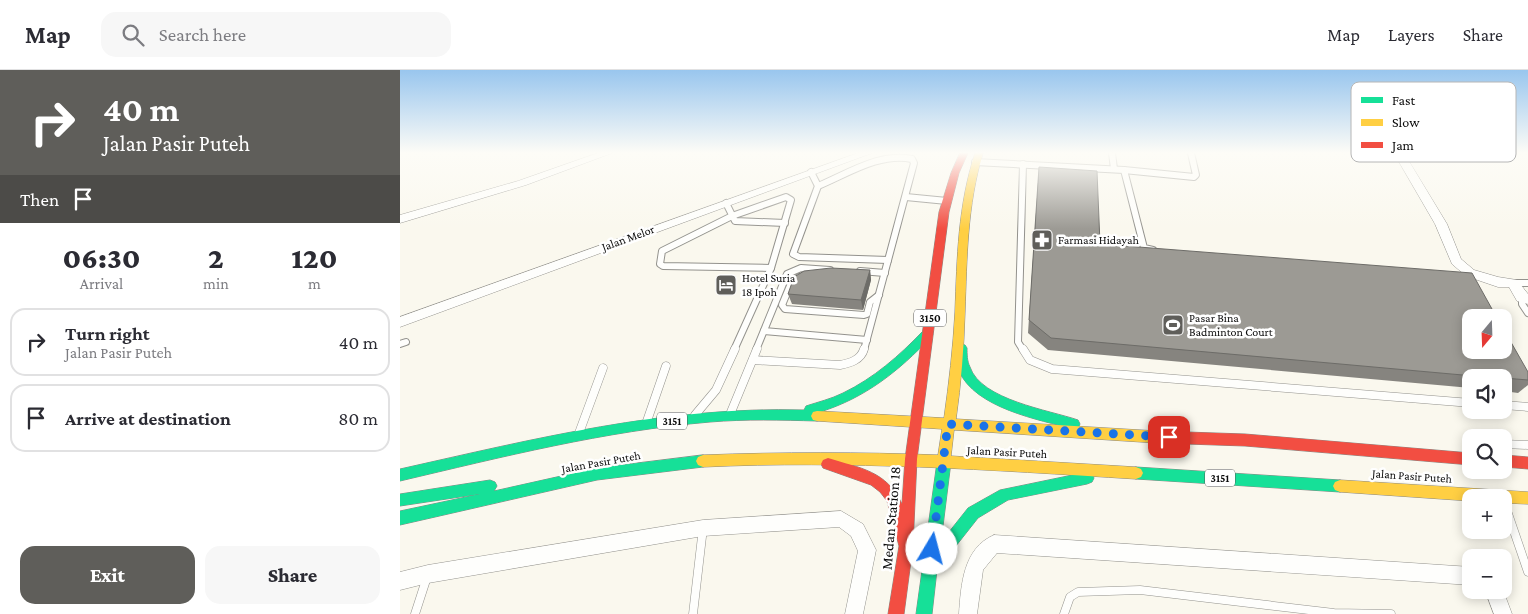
<!DOCTYPE html>
<meta charset="utf-8">
<style>
body{margin:0;font-family:"Crimson Pro",serif;background:#f7f7f7;color:#2b2b33;height:100vh;display:flex;flex-direction:column;font-size:19px;white-space:nowrap}
*{box-sizing:border-box;margin:0}
p{font-size:16px;color:#7c7c81}
.icon{flex:none;width:28px;height:28px;fill:none;stroke:currentColor;stroke-width:2;stroke-linecap:round;stroke-linejoin:round}
.map{position:relative;flex:1;overflow:hidden}
.sheet{display:flex;flex-direction:column;background:#fff;width:400px}
.sheet>*{flex:none}
.banner{background:#5f5e5a;color:#fff;overflow:hidden}
.needle{width:32px;rotate:199deg}
.buttons{position:absolute;left:1062px;top:239px;display:grid;gap:10px}
.buttons a{display:grid;place-items:center;width:50px;height:50px;border-radius:10px;background:#fff;box-shadow:0 2px 12px #0003;font-size:25px}
.pin{position:absolute;display:grid;place-items:center;width:42px;height:42px;color:#fff;margin:-21px;border-radius:10px;box-shadow:0 2px 8px #0006}
.me{position:absolute;width:55px;margin:-28px;rotate:8deg;stroke-linejoin:round;filter:drop-shadow(0 0 4px #0008)}
.turn{display:flex;align-items:center;gap:18px;height:105px;padding:0 20px;font-size:22px}
.turn .icon{width:65px;height:65px;stroke-width:2.5}
.turn b{display:block;font-size:35px;line-height:42px}
.then{display:flex;align-items:center;height:48px;padding:0 20px;background:#0003;gap:10px;font-size:19px}
.eta{display:flex;justify-content:space-evenly;align-items:center;height:85px;text-align:center}
.eta b{font-size:30px;font-weight:800;line-height:35px}
.action{display:flex;gap:10px;margin-top:auto;padding:10px 20px}
.action a{flex:1;height:58px;border-radius:15px;background:#5f5e5a;color:#fff;font-size:20px;font-weight:800;line-height:58px;text-align:center}
.action a+a{background:#f7f7f7;color:#2b2b33}
ul{padding:0;list-style:none}
li{display:flex;align-items:center;gap:15px;height:68px;margin:0 10px 8px;padding:0 10px;border:2px solid #e1e1e2;border-radius:15px}
li div{flex:1}
li b{display:block;font-size:19px}
li em{font-style:normal}
header{display:flex;align-items:center;gap:30px;box-sizing:border-box;height:70px;padding:0 25px;background:#fff;border-bottom:1px solid #e1e1e2}
header strong{font-size:24px}
nav{display:flex;gap:28px;margin-inline-start:auto;font-size:18px}
.search{width:350px;height:45px;background:#f7f7f7;display:flex;align-items:center;gap:12px;box-sizing:border-box;padding:0 18px;border-radius:15px;color:#7c7c81;font-size:19px}
main{display:flex;flex:1;min-height:0}
.map>svg:first-child{display:block}
.lines{fill:none;stroke-linecap:round;stroke-linejoin:round}
.lane-far1-casing{stroke:#93928d;stroke-width:8}
.lane-casing{stroke:#93928d;stroke-width:9}
.street-casing{stroke:#93928d;stroke-width:1}
.fast-casing{stroke:#898884;stroke-width:1}
.slow-casing{stroke:#898884;stroke-width:1}
.jam-casing{stroke:#898884;stroke-width:1}
.lane-far1{stroke:#fefefc;stroke-width:6}
.lane{stroke:#fefefc;stroke-width:8}
.street{fill:#fefefc;fill-rule:evenodd}
.fast{fill:#16e098;fill-rule:evenodd}
.slow{fill:#ffcf43;fill-rule:evenodd}
.jam{fill:#f24e42;fill-rule:evenodd}
.wall{fill:#86847f}
.shaded-wall{fill:#6d6c68}
.building{fill:#9c9a94;stroke:#6d6c68}
.route{stroke:#1a73e8;stroke-width:9;stroke-dasharray:0 16.2}
.labels{text-anchor:middle;dominant-baseline:central;stroke-width:5;stroke-linejoin:round;paint-order:stroke}
.shield{fill:#fff;stroke:#545454;stroke-width:1}
.shield-label{font-size:11px;font-weight:bold;fill:#0b0b0b}
.street-label{font-size:12px;fill:#0b0b0b;stroke:#fff}
.poi-label{font-size:12px;fill:#0b0b0b;stroke:#fff;text-anchor:start}
.near-street-label{font-size:15px;fill:#0b0b0b;stroke:#fff}
.key{fill:#fff;stroke:#b6b6b6;stroke-width:1}
.key-label{font-size:14px;fill:#0b0b0b}
</style>
<header>
<strong>Map</strong>
<div class="search"><svg class="icon" aria-label="search" viewBox="0 0 24 24"><circle cx="10" cy="10" r="6"/><path d="M15 15l6 6"/></svg>Search here</div>
<nav><a>Map</a><a>Layers</a><a>Share</a></nav>
</header>
<main>
<section class="sheet">
<div class="banner">
<div class="turn"><svg class="icon" aria-label="right" viewBox="0 0 24 24"><path d="M7 20v-9h11M14 6l5 5-5 5"/></svg><div><b>40 m</b>Jalan Pasir Puteh</div></div>
<div class="then">Then<svg class="icon" aria-label="arrive" viewBox="0 0 24 24"><path d="M6 21V4h12l-3 4 3 4H6"/></svg></div>
</div>
<div class="eta">
<div><b>06:30</b><p>Arrival</p></div>
<div><b>2</b><p>min</p></div>
<div><b>120</b><p>m</p></div>
</div>
<ul>
<li><svg class="icon" aria-label="right" viewBox="0 0 24 24"><path d="M7 20v-9h11M14 6l5 5-5 5"/></svg><div><b>Turn right</b><p>Jalan Pasir Puteh</p></div><em>40 m</em></li>
<li><svg class="icon" aria-label="arrive" viewBox="0 0 24 24"><path d="M6 21V4h12l-3 4 3 4H6"/></svg><div><b>Arrive at destination</b></div><em>80 m</em></li>
</ul>
<div class="action"><a>Exit</a><a>Share</a></div>
</section>
<div class="map">
<svg width="1128" height="544" viewBox="0 0 1128 544">
<rect width="100%" height="100%" fill="#faf8ee"/>
<g class="lines">
<!-- lane-far1 casing -->
<g class="lane-far1-casing">
<g id="lane-far1">
<polyline points="712,83 714,99"/>
<polyline points="575,92 724,100 744,178 753,180"/>
<polyline points="623,94 618,272 623,280"/>
<polyline points="724,100 794,107 796,105 791,83"/>
<polyline points="411,102 418,116 393,184 399,187 488,190"/>
<path d="M418,116C447,104 480,82 512,89L514,93L464,280"/>
<polygon points="386,127 391,130 371,198 263,196 260,194 262,181 332,146"/>
<polyline points="506,127 547,131"/>
<polyline points="326,133 335,151 385,153"/>
<polyline points="460,201 485,203"/>
<polyline points="399,207 392,211 382,235 385,239 464,245 467,244 470,232 479,225"/>
<polyline points="1113,213 1128,213"/>
<polyline points="1122,228 1122,234 1128,243"/>
<polyline points="364,261 467,270"/>
<polyline points="0,274 6,272"/>
<polyline points="334,280 371,198"/>
<polyline points="356,280 387,204 401,198 430,200"/>
</g>
</g>
<!-- lane casing -->
<g class="lane-casing">
<g id="lane">
<polyline points="623,279 630,290 652,299 1071,333"/>
<path d="M353,290L440,295C450,293 461,290 464,279"/>
<polyline points="1104,335 1128,337"/>
<polyline points="331,342 357,279"/>
<polyline points="295,345 316,320 335,279"/>
<polyline points="247,351 266,296"/>
<polyline points="179,363 203,298"/>
<polyline points="1104,374 1128,375"/>
<polyline points="1104,432 1128,502"/>
<polyline points="15,544 27,507"/>
<polyline points="293,544 303,458"/>
<polyline points="664,544 670,527 678,522 740,520 934,543 991,544"/>
</g>
</g>
<!-- street casing -->
<g class="street-casing">
<g id="street">
<polygon points="198,83 212,83 126,115 0,153 0,145 118,111"/>
<polygon points="458,83 472,83 0,257 0,247"/>
<polygon points="994,83 1004,83 1047,154 1061,189 1074,200 1098,207 1117,210 1128,224 1128,234 1117,231 1109,217 1098,217 1066,206 1052,194 1035,154"/>
<polygon points="441,441 463,454 476,480 463,544 445,544 458,481 451,466 439,457 303,466 28,513 0,520 0,502 28,495 303,450"/>
<path d="M594,465L1071,497V515L597,483L583,500L577,544H559C561,515 563,478 594,465Z"/>
<polygon points="1085,520 1103,520 1112,544 1094,544"/>
</g>
</g>
<!-- fast casing -->
<g class="fast-casing">
<g id="fast">
<path d="M527,260L533,264L531,267C499,301 465,328 420,342L423,346L421,350L417,351C381,350 346,349 310,352C205,361 102,387 0,411V399C134,369 266,336 404,340L406,336C418,332 431,329 443,323C474,308 499,286 523,261Z"/>
<path d="M561,274L565,275L567,278C567,284 567,291 570,297C581,330 649,340 678,350L680,354L678,358L674,359C639,350 575,338 559,301C556,294 556,286 555,278L557,275Z"/>
<polygon points="303,385 308,387 310,391 308,395 303,397 197,410 0,455 0,441 80,424 0,436 0,424 90,410 95,412 97,416 94,421 197,398"/>
<polygon points="544,386 549,388 551,392 541,472 568,438 600,420 687,402 692,404 694,408 692,412 687,414 608,430 578,448 537,500 532,544 516,544 537,392 539,388"/>
<polygon points="736,397 940,410 945,412 947,416 945,420 940,422 736,409 731,407 729,403 731,399"/>
</g>
</g>
<!-- slow casing -->
<g class="slow-casing">
<g id="slow">
<path d="M575,83H583C567,136 567,188 565,242C564,278 561,314 556,349L757,361L761,363L763,367L761,371L757,373L554,360L551,386L736,397L741,399L743,403L741,407L736,409C591,400 448,390 303,397L298,395L296,391L298,387L303,385C382,382 460,382 538,385L542,359L417,351L413,350L411,346L413,342L417,341L544,348C549,313 553,278 555,242C557,188 558,135 575,83Z"/>
<polygon points="940,410 1128,422 1128,434 1104,433 1104,428 1071,428 1071,431 940,422 935,420 933,416 935,412"/>
</g>
</g>
<!-- jam casing -->
<g class="jam-casing">
<g id="jam">
<path d="M560,83H568L559,103L549,142L517,389L513,476L504,544H488L499,476L487,431L480,422L471,415L423,398L421,394L423,390L428,388C460,398 487,401 502,434L505,389L539,142L551,103Z"/>
<polygon points="757,361 845,364 1071,383 1071,395 845,376 757,373 753,371 751,367 753,363"/>
<polygon points="1104,385 1128,387 1128,399 1104,397"/>
</g>
</g>
<!-- lane-far1 -->
<use href="#lane-far1" class="lane-far1"/>
<!-- lane -->
<use href="#lane" class="lane"/>
<!-- street -->
<use href="#street" class="street"/>
<!-- fast -->
<use href="#fast" class="fast"/>
<!-- slow -->
<use href="#slow" class="slow"/>
<!-- jam -->
<use href="#jam" class="jam"/>
</g>
<!-- wall -->
<g class="wall">
<polygon points="639,97 700,174 1128,302 1128,315 1118,323 1104,321 1104,308 1071,308 1071,318 648,280 628,263"/>
<polygon points="470,200 471,210 463,240 392,234 388,224"/>
</g>
<!-- shaded-wall -->
<polygon class="shaded-wall" points="470,200 471,210 463,240 461,230"/>
<!-- building -->
<g class="building">
<polygon points="639,97 697,101 700,174 1072,203 1097,248 1071,248 1071,280 1104,280 1104,260 1128,302 1128,310 1104,308 1096,308 651,268 629,250"/>
<polygon points="431,198 470,200 461,230 388,224 394,207 404,201"/>
</g>
<!-- sky -->
<linearGradient id="sky" x2="0" y2="1"><stop stop-color="#99c6ee"/><stop offset="0.52" stop-color="#fdfcf7"/><stop offset="1" stop-color="#fdfcf7" stop-opacity="0"/></linearGradient>
<rect width="1128" height="159" fill="url(#sky)"/>
<g class="lines">
<!-- route -->
<polyline class="route" points="532,479 548,354 769,367"/>
</g>
<!-- icons -->
<defs>
<g id="pharmacy-square" transform="scale(1.125)"><rect x="-9" y="-9" width="18" height="18" rx="4" fill="#5f5e5a" stroke="#fff"/><path d="M-2-6h4v4h4v4h-4v4h-4v-4h-4v-4h4Z" fill="#fff"/></g>
<g id="hotel-square" transform="scale(1.125)"><rect x="-9" y="-9" width="18" height="18" rx="4" fill="#5f5e5a" stroke="#fff"/><path d="M-6-4.5h1.5V1H6V5H4.5V3h-9V5H-6ZM-4 0a1.8 1.8 0 1 1 3.6 0ZM.5 0V-2.5h3Q6-2.5 6 0Z" fill="#fff"/></g>
<g id="stadium-square" transform="scale(1.125)"><rect x="-9" y="-9" width="18" height="18" rx="4" fill="#5f5e5a" stroke="#fff"/><path d="M0-5a6.5 5 0 1 0 0 10a6.5 5 0 1 0 0-10ZM-3.5-1.8h7v3.6h-7Z" fill="#fff"/></g>
</defs>
<g fill-rule="evenodd">
<use href="#pharmacy-square" x="642" y="170"/>
<use href="#hotel-square" x="326" y="215"/>
<use href="#stadium-square" x="773" y="255"/>
</g>
<g class="labels">
<!-- shield labels -->
<g class="shield">
<rect x="514" y="239.5" width="32" height="17" rx="4"/>
<rect x="257" y="342.5" width="30" height="17" rx="4"/>
<rect x="805" y="399.5" width="30" height="17" rx="4"/>
</g>
<g class="shield-label">
<text x="530" y="248">3150</text>
<text x="272" y="351">3151</text>
<text x="820" y="408">3151</text>
</g>
<!-- street labels -->
<g class="street-label">
<text transform="translate(228 168) rotate(-20)">Jalan Melor</text>
<text transform="translate(607 382) rotate(3)">Jalan Pasir Puteh</text>
<text transform="translate(201 392) rotate(-10)">Jalan Pasir Puteh</text>
<text transform="translate(1012 406) rotate(4)">Jalan Pasir Puteh</text>
</g>
<!-- poi labels -->
<g class="poi-label">
<text x="658" y="170">Farmasi Hidayah</text>
<text x="342" y="208">Hotel Suria<tspan x="342" dy="14">18 Ipoh</tspan></text>
<text x="789" y="248">Pasar Bina<tspan x="789" dy="14">Badminton Court</tspan></text>
</g>
<!-- near-street labels -->
<g class="near-street-label">
<text transform="translate(491 448) rotate(-85)">Medan Station 18</text>
</g>
</g>
<!-- legend -->
<rect x="951" y="12" width="165" height="80" rx="8" class="key"/>
<rect x="961" y="27" width="22" height="6" fill="#16e098"/>
<rect x="961" y="49" width="22" height="7" fill="#ffcf43"/>
<rect x="961" y="72" width="22" height="6" fill="#f24e42"/>
<g class="key-label">
<text x="992" y="35">Fast</text>
<text x="992" y="57">Slow</text>
<text x="992" y="80">Jam</text>
</g>
</svg>
<div class="buttons">
<a><svg class="needle" viewBox="-14 -14 28 28"><path d="M0-13l5 13h-10z" fill="#e53935"/><path d="M0 13l5-13h-10z" fill="#7c7c81"/></svg></a>
<a><svg class="icon" aria-label="sound" viewBox="0 0 24 24"><path d="M4 9h4l5-4v14l-5-4H4zM17 9q2 3 0 6"/></svg></a>
<a><svg class="icon" aria-label="search" viewBox="0 0 24 24"><circle cx="10" cy="10" r="6"/><path d="M15 15l6 6"/></svg></a>
<a>+</a>
<a>−</a>
</div>
<div class="pin" style="left:769px;top:367px;background:#d93025"><svg class="icon" aria-label="arrive" viewBox="0 0 24 24"><path d="M6 21V4h12l-3 4 3 4H6"/></svg></div>
<svg class="me" style="left:532px;top:479px" viewBox="-20 -20 40 40"><circle r="19" fill="#fff"/><path d="M0-13L10 11 0 6-10 11z" fill="#1a73e8"/></svg>
</div>
</main>
